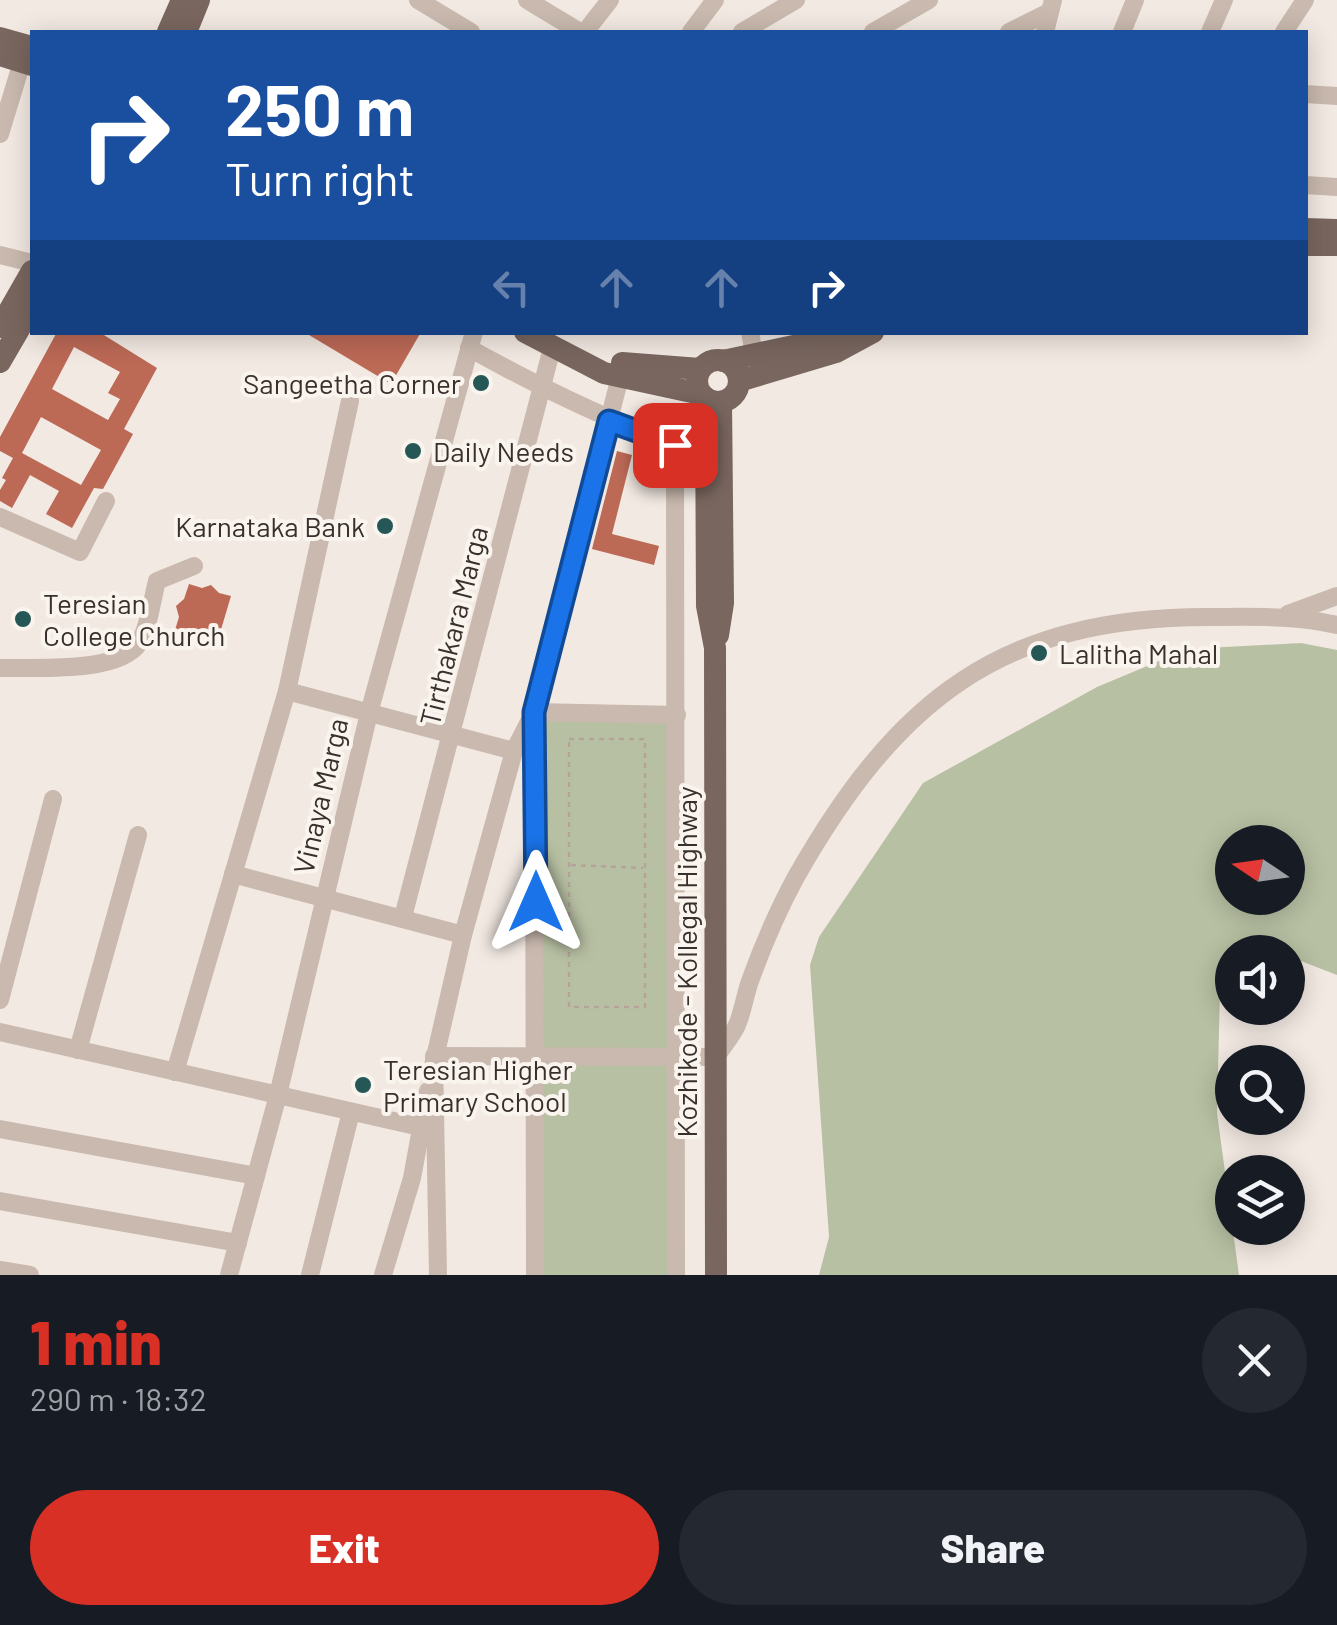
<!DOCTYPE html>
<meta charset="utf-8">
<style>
body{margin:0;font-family:Barlow,sans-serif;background:#242831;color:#f1f3f6;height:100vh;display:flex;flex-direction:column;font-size:38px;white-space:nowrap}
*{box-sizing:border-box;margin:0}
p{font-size:32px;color:#9ea1a6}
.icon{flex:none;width:55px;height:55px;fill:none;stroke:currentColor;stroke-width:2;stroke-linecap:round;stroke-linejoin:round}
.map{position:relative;height:1275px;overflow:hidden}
.drawer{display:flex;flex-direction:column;background:#171b24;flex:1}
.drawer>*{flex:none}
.guide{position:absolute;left:30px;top:30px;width:1278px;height:305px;border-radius:0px;box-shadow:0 5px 25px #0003;background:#1a4fa0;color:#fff;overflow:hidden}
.needle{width:65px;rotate:283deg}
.tools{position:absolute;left:1215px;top:825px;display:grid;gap:20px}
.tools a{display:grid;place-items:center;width:90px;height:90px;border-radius:50%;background:#171b24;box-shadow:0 5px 25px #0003;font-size:50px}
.pin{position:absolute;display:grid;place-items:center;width:85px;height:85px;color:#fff;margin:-42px;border-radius:20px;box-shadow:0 5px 15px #0006}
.me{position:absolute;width:110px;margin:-55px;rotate:0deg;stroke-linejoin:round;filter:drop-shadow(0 0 8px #0008)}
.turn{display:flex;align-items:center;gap:35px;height:210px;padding:0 30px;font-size:45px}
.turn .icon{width:130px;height:130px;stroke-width:2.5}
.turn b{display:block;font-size:70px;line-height:85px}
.lanes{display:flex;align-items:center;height:95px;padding:0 30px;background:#0003;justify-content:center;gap:50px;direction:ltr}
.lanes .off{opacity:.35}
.round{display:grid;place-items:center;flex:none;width:105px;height:105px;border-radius:52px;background:#242831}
.headline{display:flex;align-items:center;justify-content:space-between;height:170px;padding:0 30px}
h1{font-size:60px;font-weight:800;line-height:75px;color:#d93025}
.action{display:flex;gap:20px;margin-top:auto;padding:20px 30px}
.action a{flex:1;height:115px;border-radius:60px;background:#d93025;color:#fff;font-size:40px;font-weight:800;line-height:115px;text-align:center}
.action a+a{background:#242831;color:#f1f3f6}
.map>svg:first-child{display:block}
.green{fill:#b8c0a3;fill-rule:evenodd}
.building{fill:#bc6956;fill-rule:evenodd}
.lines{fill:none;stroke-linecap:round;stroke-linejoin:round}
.path{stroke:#b5a399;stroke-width:2.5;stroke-dasharray:5 5;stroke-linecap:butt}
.minor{stroke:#c9b9ae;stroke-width:18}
.major{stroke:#79665f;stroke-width:22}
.route-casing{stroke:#114b97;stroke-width:25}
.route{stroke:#1a73e8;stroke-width:18}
.poi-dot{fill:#255757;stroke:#faf4ee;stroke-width:4}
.labels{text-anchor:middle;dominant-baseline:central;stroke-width:8;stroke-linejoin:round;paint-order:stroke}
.poi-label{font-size:28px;fill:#392f2c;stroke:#faf4ee;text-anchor:start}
.street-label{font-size:28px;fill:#392f2c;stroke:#faf4ee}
</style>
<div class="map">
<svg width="1337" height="1275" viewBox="0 0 1337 1275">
<rect width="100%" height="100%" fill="#f2e9e2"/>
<!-- green -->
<g class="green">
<path d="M1301,643L1337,650V975L1288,956V952L1262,948L1253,952H1232V963L1220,990L1217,1113L1239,1275H819L829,1237L810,965L819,937L923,783L1097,687L1188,649ZM1232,842H1288V898H1232Z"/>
<polygon points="534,713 677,715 669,1275 537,1275"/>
</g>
<!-- building -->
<g class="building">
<path d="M57,332H99L157,368L124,429L133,434L103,489L94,488L72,528L46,514L59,491L30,475L12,508L0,501V490L6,480L2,478L13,458L0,451V437ZM74,347L120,372L108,393L120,399L108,420L52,389ZM41,417L101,450L81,485L22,453Z"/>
<polygon points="304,332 421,332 391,384"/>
<polygon points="617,451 632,455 612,534 659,546 654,565 592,549"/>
<polygon points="189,584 202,588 211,585 219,593 231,596 217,643 203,639 194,642 189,634 175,630 179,617 176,606 184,599"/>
</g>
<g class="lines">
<!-- path -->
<g class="path">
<rect x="569" y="739" width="76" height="268"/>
<polyline points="571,865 643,868"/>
</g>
<!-- minor -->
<g class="minor">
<polyline points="418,0 471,32"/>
<polyline points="527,0 580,32"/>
<polyline points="585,32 610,0"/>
<polyline points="691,32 715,0"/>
<polyline points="742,32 796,0"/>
<polyline points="873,32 929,0"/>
<polyline points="1009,32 1049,12"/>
<polyline points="1045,32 1053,0"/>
<polyline points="1122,32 1135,0"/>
<polyline points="1210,32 1224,0"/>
<polyline points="1284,32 1305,0"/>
<polyline points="1305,94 1337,96"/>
<polyline points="0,134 22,62"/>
<polyline points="1305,185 1337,187"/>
<polyline points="0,255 32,263"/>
<polyline points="750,332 754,354"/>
<path d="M469,348C537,386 603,418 675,445L676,1275"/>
<polyline points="0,517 80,552 106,501"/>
<polyline points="1288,614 1337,596"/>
<path d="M0,668C33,667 119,674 139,643C149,627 152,600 157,581L194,566"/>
<polyline points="287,691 514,751"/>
<polyline points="233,874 463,935"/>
<polyline points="403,917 552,348"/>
<polyline points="0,1000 53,799"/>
<polyline points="0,1032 429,1129"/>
<polyline points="78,1050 138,835"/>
<polyline points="433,1066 463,935 514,751 534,712 620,377"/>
<polyline points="175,1072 287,691 350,401"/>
<polyline points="0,1129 256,1176"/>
<polyline points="0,1201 238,1243"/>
<polyline points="0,1270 30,1275"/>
<polyline points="229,1275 278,1095 369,713 474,332"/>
<polyline points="310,1275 351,1112"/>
<polyline points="383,1275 412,1178 428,1091"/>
<path d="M438,1275L434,1056L716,1057C723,1046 732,1036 737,1025C743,1011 745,995 750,981C763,945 778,910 796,877C896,701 1000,617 1208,617C1251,617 1295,615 1337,625"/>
<polyline points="535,1275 534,712 677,715"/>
</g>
<!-- major -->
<g class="major">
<polyline points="168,32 182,0"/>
<polyline points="186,32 199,0"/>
<polyline points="0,38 32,47"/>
<polyline points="0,55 32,65"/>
<polyline points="1305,229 1337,230"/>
<polyline points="1305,245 1337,245"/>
<polyline points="0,327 32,271"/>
<polyline points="525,332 604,373 701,394"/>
<circle cx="718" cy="381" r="21"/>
<polyline points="723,361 803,344 834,332"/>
<polyline points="0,362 32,307"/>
<polyline points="622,363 700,369"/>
<polyline points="739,381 836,352 873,332"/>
<polyline points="706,398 707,606 715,648 716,1275"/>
<polyline points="718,635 723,603 721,402"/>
</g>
</g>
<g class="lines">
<!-- route casing -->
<g class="route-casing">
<polyline id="route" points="536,902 534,712 609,421 675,445"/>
</g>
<!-- route -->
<use href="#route" class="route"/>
</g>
<!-- markers -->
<g class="poi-dot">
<circle cx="481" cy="383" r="10"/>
<circle cx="413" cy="451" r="10"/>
<circle cx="385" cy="526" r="10"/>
<circle cx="23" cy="619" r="10"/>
<circle cx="1039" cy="653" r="10"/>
<circle cx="363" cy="1085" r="10"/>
</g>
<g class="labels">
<!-- poi labels -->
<g class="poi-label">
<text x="461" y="383" text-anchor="end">Sangeetha Corner</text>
<text x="433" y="451">Daily Needs</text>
<text x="365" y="526" text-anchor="end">Karnataka Bank</text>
<text x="43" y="603">Teresian<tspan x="43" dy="32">College Church</tspan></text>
<text x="1059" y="653">Lalitha Mahal</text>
<text x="383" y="1069">Teresian Higher<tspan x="383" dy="32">Primary School</tspan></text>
</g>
<!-- street labels -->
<g class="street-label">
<text transform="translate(453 626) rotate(-76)">Tirthakara Marga</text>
<text transform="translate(320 796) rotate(-77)">Vinaya Marga</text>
<text transform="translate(686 962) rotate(-90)">Kozhikode - Kollegal Highway</text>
</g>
</g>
</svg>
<div class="tools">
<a><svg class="needle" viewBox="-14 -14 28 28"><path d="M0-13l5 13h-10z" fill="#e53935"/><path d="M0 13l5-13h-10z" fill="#9ea1a6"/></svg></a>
<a><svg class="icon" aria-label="sound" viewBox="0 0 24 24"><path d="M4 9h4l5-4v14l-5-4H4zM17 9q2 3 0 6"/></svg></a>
<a><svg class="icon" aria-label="search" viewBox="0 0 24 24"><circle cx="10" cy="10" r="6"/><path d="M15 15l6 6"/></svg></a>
<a><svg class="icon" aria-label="layers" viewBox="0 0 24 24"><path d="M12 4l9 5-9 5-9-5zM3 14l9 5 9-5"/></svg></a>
</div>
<div class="pin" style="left:675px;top:445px;background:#d93025"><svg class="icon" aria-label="arrive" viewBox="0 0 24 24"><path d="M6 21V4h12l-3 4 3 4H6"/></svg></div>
<svg class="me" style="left:536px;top:902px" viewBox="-20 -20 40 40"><path d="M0-17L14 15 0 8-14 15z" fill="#1a73e8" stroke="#fff" stroke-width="4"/></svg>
<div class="guide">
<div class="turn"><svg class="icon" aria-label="right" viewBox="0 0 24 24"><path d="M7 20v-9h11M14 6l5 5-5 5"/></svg><div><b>250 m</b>Turn right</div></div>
<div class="lanes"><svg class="icon off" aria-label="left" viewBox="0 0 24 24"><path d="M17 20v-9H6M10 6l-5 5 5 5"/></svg><svg class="icon off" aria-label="ahead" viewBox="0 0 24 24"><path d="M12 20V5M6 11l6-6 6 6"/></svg><svg class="icon off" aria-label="ahead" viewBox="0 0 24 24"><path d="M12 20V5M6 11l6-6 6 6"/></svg><svg class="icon" aria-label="right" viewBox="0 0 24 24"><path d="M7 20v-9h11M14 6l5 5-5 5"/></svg></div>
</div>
</div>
<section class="drawer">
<div class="headline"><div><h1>1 min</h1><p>290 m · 18:32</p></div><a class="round"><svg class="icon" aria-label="close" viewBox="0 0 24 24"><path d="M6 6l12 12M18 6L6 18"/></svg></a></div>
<div class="action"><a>Exit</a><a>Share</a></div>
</section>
